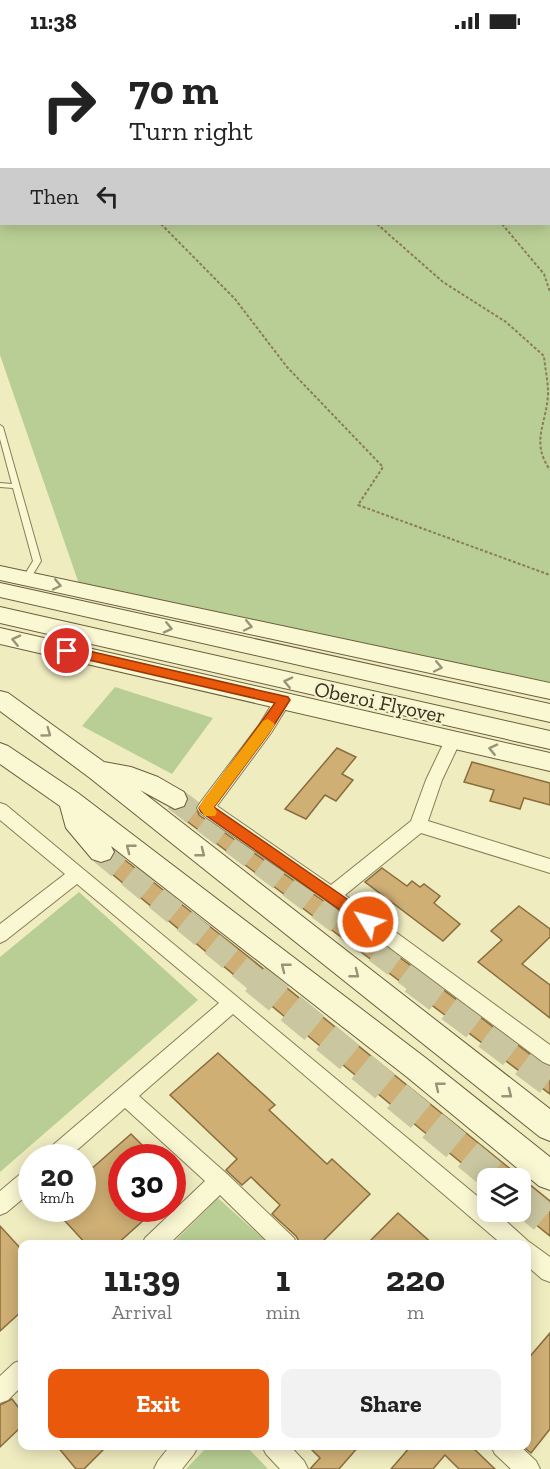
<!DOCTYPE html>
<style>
body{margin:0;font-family:"Zilla Slab",serif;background:#f2f2f2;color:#222;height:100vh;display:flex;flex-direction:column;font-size:22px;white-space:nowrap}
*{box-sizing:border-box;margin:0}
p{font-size:20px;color:#767676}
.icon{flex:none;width:33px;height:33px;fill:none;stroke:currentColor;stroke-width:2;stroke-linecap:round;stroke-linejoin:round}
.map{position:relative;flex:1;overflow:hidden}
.panel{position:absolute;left:18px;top:1198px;width:513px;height:210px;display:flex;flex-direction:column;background:#fff;border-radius:12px;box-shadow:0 3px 15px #0003}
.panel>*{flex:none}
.hud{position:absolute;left:0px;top:0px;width:550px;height:183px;box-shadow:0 3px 15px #0003;background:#fff;color:#222;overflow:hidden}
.controls{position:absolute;left:477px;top:1126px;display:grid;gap:12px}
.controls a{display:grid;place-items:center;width:54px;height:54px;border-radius:12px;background:#fff;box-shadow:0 3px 15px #0003;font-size:30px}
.speed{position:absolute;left:18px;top:1102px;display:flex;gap:12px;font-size:30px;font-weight:700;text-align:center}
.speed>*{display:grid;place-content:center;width:78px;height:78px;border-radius:50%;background:#fff;box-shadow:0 3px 15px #0003;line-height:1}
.speed small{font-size:15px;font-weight:400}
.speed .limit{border:9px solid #d22;background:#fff;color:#111}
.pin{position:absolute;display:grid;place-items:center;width:51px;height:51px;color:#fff;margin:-26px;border:3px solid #fff;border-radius:50%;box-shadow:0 2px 6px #0007}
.me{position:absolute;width:66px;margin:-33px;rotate:307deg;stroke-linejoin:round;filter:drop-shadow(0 0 4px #0008)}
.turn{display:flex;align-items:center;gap:21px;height:126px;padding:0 30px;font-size:27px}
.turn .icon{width:78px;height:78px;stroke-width:2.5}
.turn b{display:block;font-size:42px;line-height:51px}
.then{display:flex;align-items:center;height:57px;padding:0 30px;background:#0003;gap:12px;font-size:22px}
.eta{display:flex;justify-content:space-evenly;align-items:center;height:102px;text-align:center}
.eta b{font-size:36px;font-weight:800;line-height:42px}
.action{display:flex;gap:12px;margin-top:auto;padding:12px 30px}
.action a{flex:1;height:69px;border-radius:12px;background:#ea580c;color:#fff;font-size:24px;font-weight:800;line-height:69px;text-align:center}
.action a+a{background:#f2f2f2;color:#222}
.status{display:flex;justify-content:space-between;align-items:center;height:42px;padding:0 30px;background:#fff;direction:ltr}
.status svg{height:16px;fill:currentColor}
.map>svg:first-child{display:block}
.green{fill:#b9ce94;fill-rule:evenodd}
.building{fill:#cfaf74;stroke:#896d3c;stroke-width:1.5}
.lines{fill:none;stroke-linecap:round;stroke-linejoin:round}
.secondary-tunnel-far1{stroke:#cac69f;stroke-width:24;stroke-dasharray:24 12;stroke-linecap:butt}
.secondary-tunnel{stroke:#cac69f;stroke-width:31;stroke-dasharray:31 15;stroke-linecap:butt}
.service-casing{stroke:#897d57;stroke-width:2}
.minor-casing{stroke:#897d57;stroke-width:2}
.secondary-casing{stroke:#6b5e3b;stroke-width:2}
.path{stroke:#897d57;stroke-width:2;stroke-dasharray:3 2;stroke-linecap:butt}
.service{fill:#faf7d3;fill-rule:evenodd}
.minor{fill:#faf7d3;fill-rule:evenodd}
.secondary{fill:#faf7d3;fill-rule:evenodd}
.oneway{stroke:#999478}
.route{fill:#ea580c;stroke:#983908;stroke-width:1.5}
.slow{fill:#f59e0b}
.labels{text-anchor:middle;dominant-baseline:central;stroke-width:4.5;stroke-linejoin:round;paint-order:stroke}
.street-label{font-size:21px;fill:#38301c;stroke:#f6f4d0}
</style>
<div class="status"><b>11:38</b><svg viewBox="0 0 49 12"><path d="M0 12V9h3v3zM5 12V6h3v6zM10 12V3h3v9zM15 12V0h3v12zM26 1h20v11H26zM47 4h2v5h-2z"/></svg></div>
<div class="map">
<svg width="550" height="1427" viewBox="0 0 550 1427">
<rect width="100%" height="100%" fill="#efecc0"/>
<!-- green -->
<g class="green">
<path d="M0,0H550V640L80,545L0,313ZM2,2H549V182H2Z"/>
<polygon points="115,645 213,676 172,732 82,684"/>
<polygon points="79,850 198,958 0,1130 0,915"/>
<polygon points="218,1156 270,1203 171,1203"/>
<polygon points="208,1404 246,1404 268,1427 186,1427"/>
</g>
<!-- building -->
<g class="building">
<polygon points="337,706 356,715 342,732 353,738 336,759 325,753 306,777 285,767"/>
<polygon points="472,720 550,741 550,763 524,756 520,767 490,759 494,748 464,740"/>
<polygon points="190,760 196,764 199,773 325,860 550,1027 550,1052 176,771"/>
<polygon points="116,811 245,912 550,1159 550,1194 520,1170 520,1137 481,1137 100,822 111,819"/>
<polygon points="382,826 407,844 412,839 420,845 424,842 440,854 434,861 460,882 443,899 365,840"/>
<polygon points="519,864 550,887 550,895 522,922 550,943 550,976 478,920 502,898 491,889"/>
<polygon points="218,1011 275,1063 269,1068 327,1122 332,1117 370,1152 319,1203 301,1203 296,1194 272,1172 280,1163 251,1135 242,1143 226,1128 237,1117 170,1053"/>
<polygon points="131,1092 155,1116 122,1116 122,1167 156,1167 116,1203 87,1203 54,1167 82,1167 82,1135"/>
<polygon points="398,1171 434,1203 366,1203"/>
<polygon points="0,1184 22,1208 22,1269 0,1289"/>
<polygon points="550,1291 550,1387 531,1411 526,1407 526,1319"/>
<polygon points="12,1357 22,1370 22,1384 0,1405 0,1363"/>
<polygon points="57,1404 107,1404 84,1427 76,1427"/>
<polygon points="308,1404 359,1404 339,1427 310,1427 320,1416"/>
<polygon points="411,1404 471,1404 495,1427 459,1427 445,1413 433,1427 391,1427"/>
</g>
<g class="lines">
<!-- secondary-tunnel-far1 -->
<g class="secondary-tunnel-far1">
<polyline points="175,757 416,939"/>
<polyline points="101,810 257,939"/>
</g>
<!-- secondary-tunnel -->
<g class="secondary-tunnel">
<polyline points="255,937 497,1137"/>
<polyline points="414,937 550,1039"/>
<polyline points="520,1156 550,1181"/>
</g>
<!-- service casing -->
<g class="service-casing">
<polygon id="service" points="0,383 3,385 41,519 29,539 26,539 22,537 33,519 13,446 0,445 0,441 12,442 0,397"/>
</g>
<!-- minor casing -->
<g class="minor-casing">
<g id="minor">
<polygon points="283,652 289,654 291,658 289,662 271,691 217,764 331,843 411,779 426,738 445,698 447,694 459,694 461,698 442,738 428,779 550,817 550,831 421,791 345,853 550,1003 550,1023 543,1020 326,858 200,771 197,766 200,761 259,683 277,654"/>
<polygon points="0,761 6,763 488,1163 488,1170 496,1170 528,1199 550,1215 550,1240 542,1237 526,1223 526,1203 503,1203 233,972 139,1054 227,1132 294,1196 297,1203 271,1203 220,1153 168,1203 142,1203 145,1196 205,1139 125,1066 68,1116 43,1116 46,1109 219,961 77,842 6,898 0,901 0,882 65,832 0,778"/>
<polygon points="32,1125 32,1149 7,1170 0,1173 0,1149 25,1128"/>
<polygon points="22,1318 22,1344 8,1358 0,1361 0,1334 14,1321"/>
<polygon points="170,1404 198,1404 194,1412 182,1427 154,1427 158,1419"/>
<polygon points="262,1404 290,1404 304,1419 308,1427 280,1427 266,1412"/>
<polygon points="491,1404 520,1404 536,1419 540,1427 511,1427 495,1412"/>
</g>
</g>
<!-- secondary casing -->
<g class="secondary-casing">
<g id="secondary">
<polygon points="0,524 550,641 550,657 0,538"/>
<polygon points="0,541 550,662 550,680 0,555"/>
<polygon points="0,565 550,689 550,707 0,581"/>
<polygon points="0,586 550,711 550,729 0,602"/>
<polygon points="0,649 8,651 104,720 131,725 158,735 184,750 187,757 184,764 175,767 140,748 550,1067 550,1099 540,1095 90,736 0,669"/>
<polygon points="0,701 8,704 78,751 427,1017 550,1115 550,1148 539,1144 407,1035 111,804 114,810 110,817 101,820 92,817 66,786 60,764 0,722"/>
</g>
</g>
<!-- path -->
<g class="path">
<polyline points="7,0 9,2"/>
<polyline points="165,0 184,2"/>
<polyline points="549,142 550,145"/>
<polyline points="161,182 235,257 287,325 383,425 358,463 550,533"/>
<path d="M377,182L443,240L506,280L544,314C545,326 548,339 548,351C547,382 530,399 550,428"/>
<polyline points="502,182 544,232 550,250"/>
</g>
<!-- service -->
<use href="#service" class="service"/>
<!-- minor -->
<use href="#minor" class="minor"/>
<!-- secondary -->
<use href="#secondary" class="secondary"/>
</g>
<!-- one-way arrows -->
<defs><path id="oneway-chevron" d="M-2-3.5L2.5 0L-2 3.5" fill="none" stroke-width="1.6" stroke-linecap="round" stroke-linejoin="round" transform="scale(1.5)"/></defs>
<g class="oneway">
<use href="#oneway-chevron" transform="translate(57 543) rotate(12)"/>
<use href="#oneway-chevron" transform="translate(248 584) rotate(12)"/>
<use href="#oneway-chevron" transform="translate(168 586) rotate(13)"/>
<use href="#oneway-chevron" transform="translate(16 598) rotate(-167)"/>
<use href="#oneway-chevron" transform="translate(438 625) rotate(12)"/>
<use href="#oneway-chevron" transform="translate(288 640) rotate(-167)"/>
<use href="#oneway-chevron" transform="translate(47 691) rotate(36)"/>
<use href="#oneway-chevron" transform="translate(493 707) rotate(-167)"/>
<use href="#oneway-chevron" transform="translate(130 806) rotate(-142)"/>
<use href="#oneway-chevron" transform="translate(201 811) rotate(38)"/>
<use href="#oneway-chevron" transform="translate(285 925) rotate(-142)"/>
<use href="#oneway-chevron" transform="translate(355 932) rotate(38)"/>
<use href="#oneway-chevron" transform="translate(439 1044) rotate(-141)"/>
<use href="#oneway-chevron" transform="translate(508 1052) rotate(38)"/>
</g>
<!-- route -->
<polygon class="route" points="67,604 288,655 290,658 269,691 214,765 373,875 376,880 373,884 368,886 363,884 201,770 199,766 275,661 63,612 61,609 63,606"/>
<!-- slow -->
<polygon class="slow" points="268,677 275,682 273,686 214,765 217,770 215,774 205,774 199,766 203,758 263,679"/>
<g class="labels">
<!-- street labels -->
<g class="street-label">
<text transform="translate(380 660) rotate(12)">Oberoi Flyover</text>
</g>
</g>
</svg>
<div class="controls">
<a><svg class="icon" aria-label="layers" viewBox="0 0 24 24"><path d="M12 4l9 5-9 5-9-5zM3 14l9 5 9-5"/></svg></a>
</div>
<div class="speed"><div>20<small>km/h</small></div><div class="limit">30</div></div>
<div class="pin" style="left:67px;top:609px;background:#d93025"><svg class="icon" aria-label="arrive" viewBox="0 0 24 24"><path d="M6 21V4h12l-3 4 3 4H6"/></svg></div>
<svg class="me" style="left:368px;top:880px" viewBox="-20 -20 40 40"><circle r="17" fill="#ea580c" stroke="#fff" stroke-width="3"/><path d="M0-11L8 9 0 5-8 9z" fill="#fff"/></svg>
<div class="hud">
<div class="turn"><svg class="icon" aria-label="right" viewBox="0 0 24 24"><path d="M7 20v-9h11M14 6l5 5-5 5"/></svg><div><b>70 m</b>Turn right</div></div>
<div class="then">Then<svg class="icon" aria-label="left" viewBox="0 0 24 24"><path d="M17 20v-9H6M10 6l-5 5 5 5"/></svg></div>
</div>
<section class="panel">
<div class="eta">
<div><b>11:39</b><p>Arrival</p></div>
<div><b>1</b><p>min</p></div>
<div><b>220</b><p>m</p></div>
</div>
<div class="action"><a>Exit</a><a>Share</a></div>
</section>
</div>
